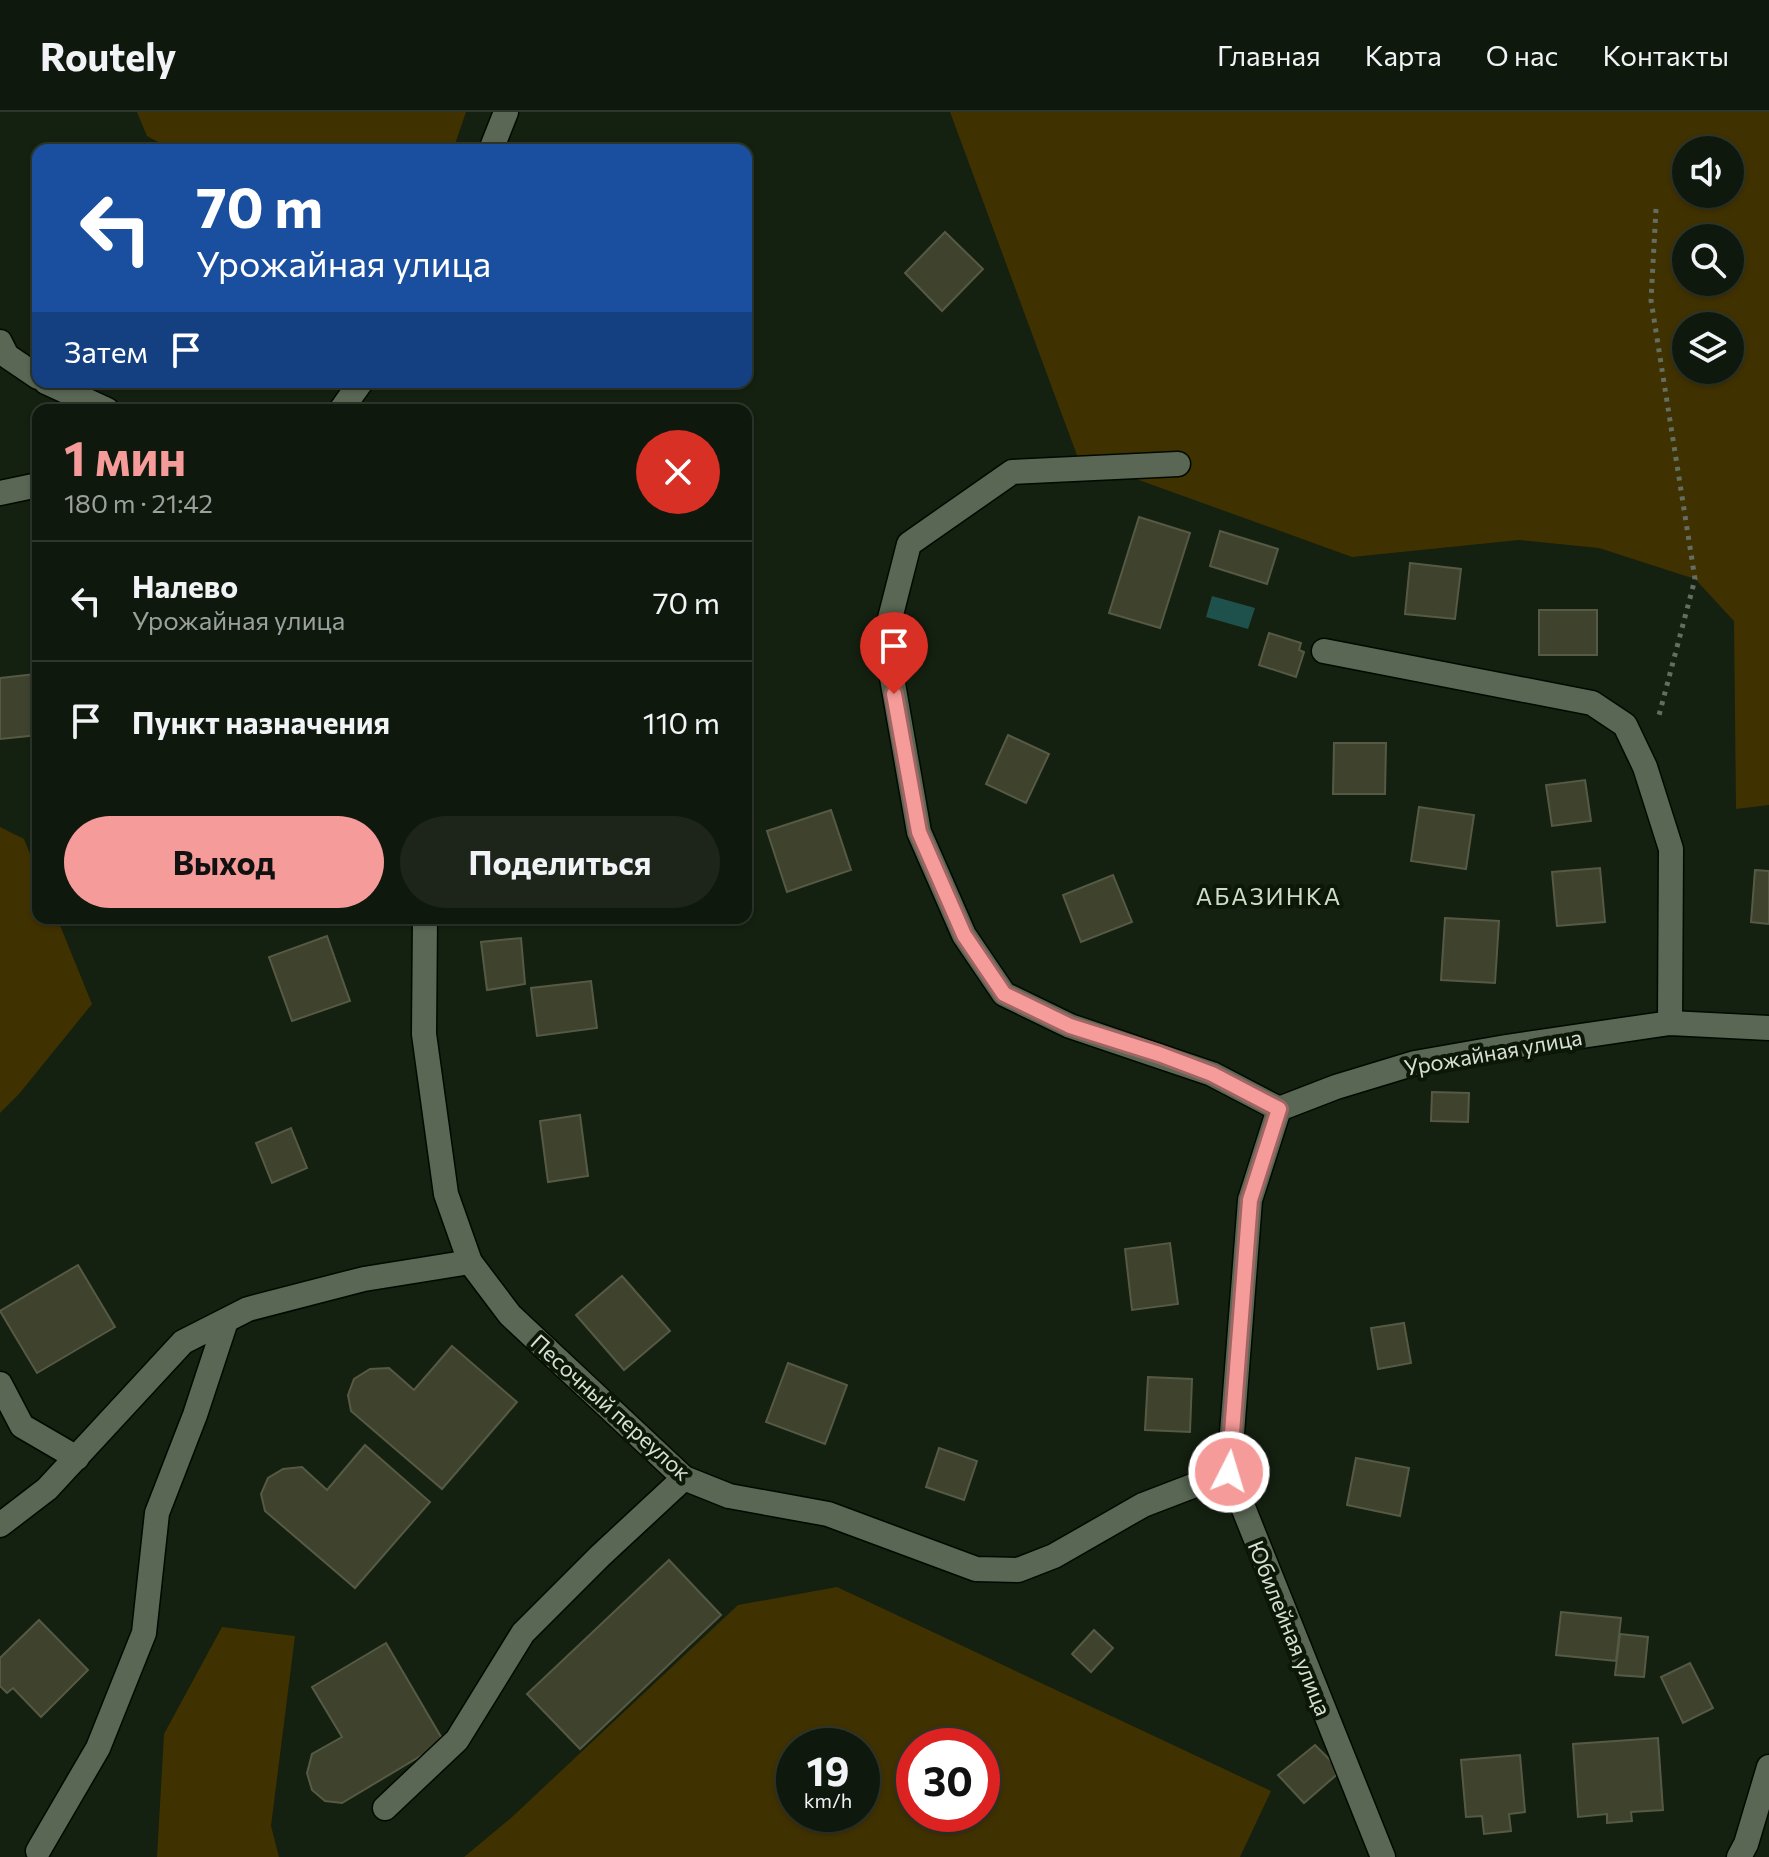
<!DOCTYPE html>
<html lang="ru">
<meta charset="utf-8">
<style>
body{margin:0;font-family:Commissioner,sans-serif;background:#1d251a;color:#f1f3f6;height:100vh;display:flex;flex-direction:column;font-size:30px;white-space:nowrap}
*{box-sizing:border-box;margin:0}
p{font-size:26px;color:#9ba09d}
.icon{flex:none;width:44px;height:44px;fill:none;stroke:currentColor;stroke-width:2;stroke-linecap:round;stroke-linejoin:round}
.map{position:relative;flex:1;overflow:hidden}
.details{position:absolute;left:32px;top:292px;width:720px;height:520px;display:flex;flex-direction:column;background:#0f180c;border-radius:16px;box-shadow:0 2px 6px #0004,0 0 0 2px #2f372d}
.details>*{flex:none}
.banner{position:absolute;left:32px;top:32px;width:720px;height:244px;border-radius:16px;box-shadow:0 2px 6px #0004,0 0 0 2px #2f372d;background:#1a4fa0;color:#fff;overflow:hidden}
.controls{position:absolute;left:1672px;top:24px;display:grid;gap:16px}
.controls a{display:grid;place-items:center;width:72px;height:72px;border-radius:50%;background:#0f180c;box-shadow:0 2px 6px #0004,0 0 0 2px #2f372d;font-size:40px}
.speed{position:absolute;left:776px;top:1616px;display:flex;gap:16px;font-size:40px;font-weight:700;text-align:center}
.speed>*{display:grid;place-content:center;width:104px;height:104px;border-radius:50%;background:#0f180c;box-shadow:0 2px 6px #0004,0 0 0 2px #2f372d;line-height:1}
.speed small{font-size:20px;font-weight:400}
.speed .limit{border:12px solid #d22;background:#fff;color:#111}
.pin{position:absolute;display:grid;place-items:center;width:68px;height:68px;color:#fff;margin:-82px -34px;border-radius:50% 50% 50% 0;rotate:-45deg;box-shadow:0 0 8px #0007}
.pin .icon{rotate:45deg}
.me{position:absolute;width:88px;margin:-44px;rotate:5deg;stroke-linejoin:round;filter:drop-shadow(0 0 6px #0008)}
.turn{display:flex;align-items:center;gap:28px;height:168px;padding:0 32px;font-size:36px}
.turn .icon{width:104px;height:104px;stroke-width:2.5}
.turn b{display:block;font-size:56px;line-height:68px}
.then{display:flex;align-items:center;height:76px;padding:0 32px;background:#0003;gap:16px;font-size:30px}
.round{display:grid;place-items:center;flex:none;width:84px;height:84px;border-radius:42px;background:#1d251a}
.overview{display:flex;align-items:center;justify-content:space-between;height:136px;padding:0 32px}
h1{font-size:48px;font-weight:700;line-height:60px;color:#f59b99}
.button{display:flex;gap:16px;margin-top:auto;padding:16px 32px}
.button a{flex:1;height:92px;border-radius:48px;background:#f59b99;color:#111;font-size:32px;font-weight:700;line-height:92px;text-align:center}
.button a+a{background:#1d251a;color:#f1f3f6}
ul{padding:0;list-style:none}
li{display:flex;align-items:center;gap:24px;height:120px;padding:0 32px;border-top:2px solid #2f372d}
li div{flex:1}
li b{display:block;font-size:30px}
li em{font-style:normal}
header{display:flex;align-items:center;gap:48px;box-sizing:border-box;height:112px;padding:0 40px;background:#0f180c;border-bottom:2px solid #2f372d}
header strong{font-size:38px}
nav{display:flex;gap:44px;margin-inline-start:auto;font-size:28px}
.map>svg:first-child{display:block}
.green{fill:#403100;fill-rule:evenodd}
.water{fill:#1e514b}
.building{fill:#3f422d;stroke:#565943;stroke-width:2}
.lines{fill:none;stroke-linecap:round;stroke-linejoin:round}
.minor-casing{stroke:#020901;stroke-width:27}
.path{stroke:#636e60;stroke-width:5;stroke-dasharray:4 6;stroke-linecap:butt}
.minor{stroke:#596754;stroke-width:24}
.route-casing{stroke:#9f6563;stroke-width:20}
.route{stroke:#f59b99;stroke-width:14}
.labels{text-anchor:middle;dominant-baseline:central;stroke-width:8;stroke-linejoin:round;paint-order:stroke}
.street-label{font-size:22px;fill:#d8e0d5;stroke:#0c1708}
.neighbourhood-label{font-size:24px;letter-spacing:2px;fill:#cdddc8;stroke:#0c1708}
</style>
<header>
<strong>Routely</strong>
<nav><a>Главная</a><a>Карта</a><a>О нас</a><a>Контакты</a></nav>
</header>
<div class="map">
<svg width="1769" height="1745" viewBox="0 0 1769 1745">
<rect width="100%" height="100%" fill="#142010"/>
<!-- green -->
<g class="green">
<polygon points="137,0 466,0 453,38 173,38 147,24"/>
<path d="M950,0H1769V693L1736,697L1734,509L1695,467L1599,436L1519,428L1352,445L1078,346ZM1686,38H1730V82H1686ZM1686,126H1730V170H1686ZM1686,214H1730V258H1686Z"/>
<polygon points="0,715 24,727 38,761 38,806 57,806 92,892 19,982 0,1001"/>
<path d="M837,1475L1271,1679L1240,1745H464L512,1705L738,1493ZM794,1634H862V1702H794ZM914,1634H982V1702H914Z"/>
<polygon points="222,1515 295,1524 271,1714 279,1745 157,1745 164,1622"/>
</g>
<!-- water -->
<polygon class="water" points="1212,484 1255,496 1248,517 1206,505"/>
<!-- building -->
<g class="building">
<polygon points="945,120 983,157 942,199 905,161"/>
<polygon points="1139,405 1190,421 1160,516 1109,501"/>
<polygon points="1220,419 1278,437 1267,472 1210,454"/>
<polygon points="1410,451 1461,457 1455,507 1405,502"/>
<rect x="1539" y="498" width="58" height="45"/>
<polygon points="1269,521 1301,531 1299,538 1304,540 1296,565 1259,553"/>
<polygon points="35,562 38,623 0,627 0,566"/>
<polygon points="1008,623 1049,642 1026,691 986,672"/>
<polygon points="1334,631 1386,631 1385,682 1333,682"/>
<polygon points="1585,668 1591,709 1552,714 1546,673"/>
<polygon points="1419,695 1474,703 1466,757 1411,749"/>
<polygon points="831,698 851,758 787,780 767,719"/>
<polygon points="1600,756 1605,810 1557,814 1552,760"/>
<polygon points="1755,758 1769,759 1769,812 1751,810"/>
<polygon points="1113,763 1132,810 1081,830 1063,783"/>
<polygon points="1445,806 1499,809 1495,871 1441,868"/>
<polygon points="327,824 350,889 292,909 269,845"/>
<polygon points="521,826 525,872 487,878 481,830"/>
<polygon points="591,869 597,916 537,924 531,876"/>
<polygon points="1432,980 1469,981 1468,1010 1431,1009"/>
<polygon points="580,1003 588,1064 548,1070 540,1009"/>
<polygon points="291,1016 307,1056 272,1071 256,1031"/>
<polygon points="1170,1131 1178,1192 1132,1198 1125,1137"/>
<polygon points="78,1153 115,1215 37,1261 0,1199"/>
<polygon points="622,1164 670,1219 624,1258 576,1203"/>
<polygon points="1404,1211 1411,1251 1378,1257 1371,1216"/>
<polygon points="452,1234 517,1290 442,1377 351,1299 348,1283 354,1267 370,1257 389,1256 414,1278"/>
<polygon points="788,1251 847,1273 825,1332 766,1310"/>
<polygon points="1148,1265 1192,1267 1190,1320 1145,1318"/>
<polygon points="365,1333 430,1390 355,1476 265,1399 261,1382 268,1366 283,1357 302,1355 327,1378"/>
<polygon points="939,1336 977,1349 964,1388 926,1375"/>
<polygon points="1356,1346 1409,1356 1400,1404 1347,1393"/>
<polygon points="669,1448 721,1503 580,1637 527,1582"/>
<polygon points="1561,1500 1621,1506 1616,1549 1556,1543"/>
<polygon points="39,1508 88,1558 41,1605 13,1576 7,1581 0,1574 0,1546"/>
<polygon points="1094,1518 1113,1536 1091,1560 1072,1542"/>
<polygon points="1620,1522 1648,1525 1644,1565 1615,1563"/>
<polygon points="386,1531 444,1630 342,1691 325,1689 312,1678 307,1661 312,1642 342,1625 312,1575"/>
<polygon points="1690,1551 1713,1596 1683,1611 1661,1565"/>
<polygon points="1658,1626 1663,1698 1631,1700 1632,1709 1607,1711 1607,1702 1578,1705 1573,1632"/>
<polygon points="1315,1633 1341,1659 1304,1691 1278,1663"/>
<polygon points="1520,1643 1525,1700 1509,1702 1511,1719 1484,1722 1482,1704 1466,1705 1461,1648"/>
</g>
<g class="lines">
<!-- minor casing -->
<g class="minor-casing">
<g id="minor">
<polyline points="491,38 506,0"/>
<polyline points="0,230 7,244 38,265"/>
<polyline points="46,270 107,298"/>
<polyline points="341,298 361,270"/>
<polyline points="1178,352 1012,360 909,432 885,526 919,720 964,823 1004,882 1070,914 1212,962 1279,997 1336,975 1415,951 1506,935 1670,911 1769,916"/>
<polyline points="0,381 38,373"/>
<polyline points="1324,539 1592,591 1625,613 1645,655 1671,737 1670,911"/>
<polyline points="425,806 424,922 446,1082 470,1150 510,1203 684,1366 729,1384 828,1402 976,1457 1018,1458 1054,1444 1143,1393 1229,1360"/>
<polyline points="1279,997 1250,1088 1229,1360 1383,1745"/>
<polyline points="0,1272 22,1314 77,1346"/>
<polyline points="0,1413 47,1377 183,1230 248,1197 364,1167 470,1150"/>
<polyline points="385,1696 457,1628 523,1521 600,1444 684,1366"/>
<polyline points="38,1739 98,1636 144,1521 157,1401 195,1303 226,1209"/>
<polyline points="1739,1745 1746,1732 1769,1655"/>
</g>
</g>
<!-- path -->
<polyline class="path" points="1656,97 1651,188 1695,467 1658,607"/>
<!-- minor -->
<use href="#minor" class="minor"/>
</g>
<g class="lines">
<!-- route casing -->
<g class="route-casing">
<polyline id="route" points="894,582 919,720 964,823 1004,882 1070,914 1159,942 1212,962 1279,997 1250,1088 1229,1360"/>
</g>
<!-- route -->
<use href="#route" class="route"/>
</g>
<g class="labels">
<!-- street labels -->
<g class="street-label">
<text transform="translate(1493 940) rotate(-10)">Урожайная улица</text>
<text transform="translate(611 1295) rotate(42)">Песочный переулок</text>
<text transform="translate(1290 1516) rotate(68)">Юбилейная улица</text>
</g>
<!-- neighbourhood labels -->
<g class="neighbourhood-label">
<text x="1269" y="783">АБАЗИНКА</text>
</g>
</g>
</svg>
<div class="controls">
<a><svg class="icon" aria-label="sound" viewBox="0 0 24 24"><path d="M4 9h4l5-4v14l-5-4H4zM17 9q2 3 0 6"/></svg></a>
<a><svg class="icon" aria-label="search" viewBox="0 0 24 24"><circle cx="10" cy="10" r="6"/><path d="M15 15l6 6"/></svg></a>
<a><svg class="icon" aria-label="layers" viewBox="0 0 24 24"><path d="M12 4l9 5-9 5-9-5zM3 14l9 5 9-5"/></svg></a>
</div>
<div class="speed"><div>19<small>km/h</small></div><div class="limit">30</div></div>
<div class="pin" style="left:894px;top:582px;background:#d93025"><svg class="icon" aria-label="arrive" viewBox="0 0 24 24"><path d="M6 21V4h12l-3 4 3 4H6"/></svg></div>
<svg class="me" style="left:1229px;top:1360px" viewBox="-20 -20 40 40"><circle r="17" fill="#f59b99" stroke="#fff" stroke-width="3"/><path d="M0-11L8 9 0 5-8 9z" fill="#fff"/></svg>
<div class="banner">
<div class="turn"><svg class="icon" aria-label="left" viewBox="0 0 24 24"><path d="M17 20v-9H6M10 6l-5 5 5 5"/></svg><div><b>70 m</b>Урожайная улица</div></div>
<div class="then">Затем<svg class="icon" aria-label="arrive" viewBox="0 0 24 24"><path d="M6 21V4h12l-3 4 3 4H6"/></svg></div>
</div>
<section class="details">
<div class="overview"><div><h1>1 мин</h1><p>180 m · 21:42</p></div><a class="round" style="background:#d93025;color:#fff"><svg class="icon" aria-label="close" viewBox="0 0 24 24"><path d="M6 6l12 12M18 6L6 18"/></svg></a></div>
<ul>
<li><svg class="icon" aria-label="left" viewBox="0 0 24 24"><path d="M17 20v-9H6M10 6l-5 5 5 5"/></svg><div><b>Налево</b><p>Урожайная улица</p></div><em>70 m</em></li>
<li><svg class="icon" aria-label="arrive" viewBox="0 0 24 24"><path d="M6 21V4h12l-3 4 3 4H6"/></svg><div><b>Пункт назначения</b></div><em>110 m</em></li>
</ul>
<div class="button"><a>Выход</a><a>Поделиться</a></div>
</section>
</div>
